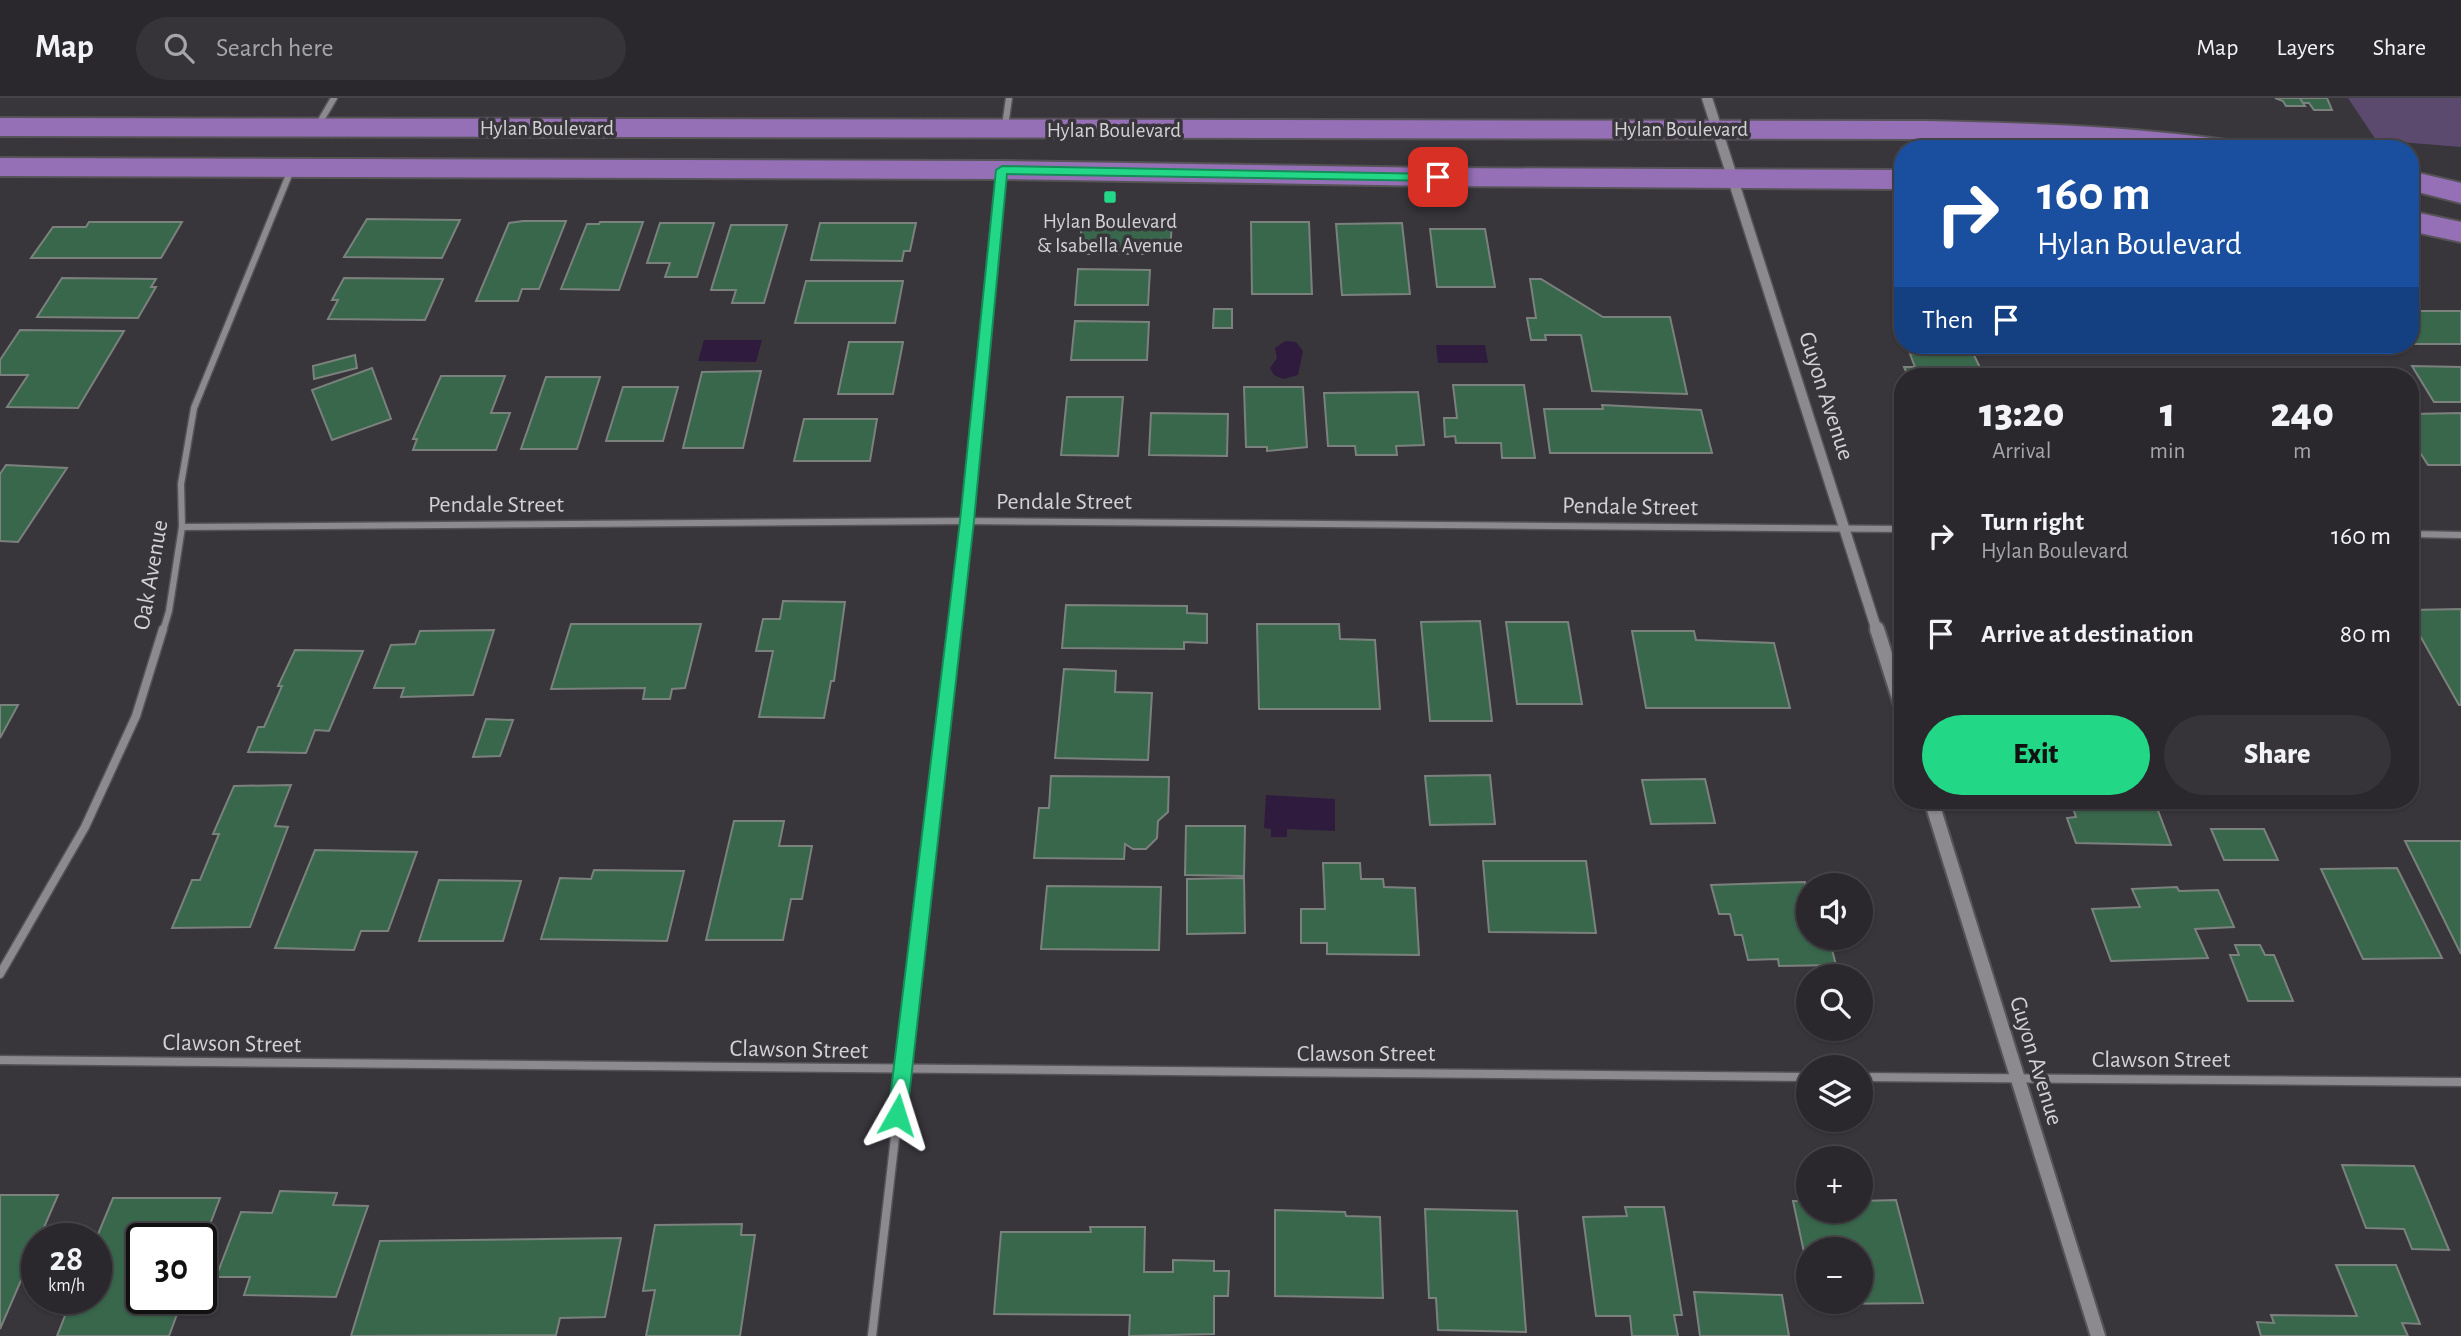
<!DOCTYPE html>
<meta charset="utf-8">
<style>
body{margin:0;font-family:"Alegreya Sans",sans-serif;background:#363438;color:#f1f3f6;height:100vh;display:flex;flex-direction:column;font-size:26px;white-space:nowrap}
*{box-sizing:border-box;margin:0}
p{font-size:23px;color:#a5a6a9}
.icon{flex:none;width:38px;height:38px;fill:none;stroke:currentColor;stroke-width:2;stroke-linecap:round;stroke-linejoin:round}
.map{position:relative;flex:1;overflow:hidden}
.side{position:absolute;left:1894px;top:270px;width:525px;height:441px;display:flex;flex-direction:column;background:#2a282c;border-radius:28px;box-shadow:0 2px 5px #0004,0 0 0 2px #464448}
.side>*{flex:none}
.guide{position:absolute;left:1894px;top:42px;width:525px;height:214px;border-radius:28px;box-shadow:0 2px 5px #0004,0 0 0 2px #464448;background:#1a4fa0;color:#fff;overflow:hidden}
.buttons{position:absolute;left:1796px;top:775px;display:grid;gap:14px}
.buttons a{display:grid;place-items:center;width:77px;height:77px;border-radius:50%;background:#2a282c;box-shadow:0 2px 5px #0004,0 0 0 2px #464448;font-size:35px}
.speed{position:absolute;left:21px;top:1125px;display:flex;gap:14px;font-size:35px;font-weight:700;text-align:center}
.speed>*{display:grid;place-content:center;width:91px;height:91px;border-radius:50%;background:#2a282c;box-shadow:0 2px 5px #0004,0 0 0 2px #464448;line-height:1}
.speed small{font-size:18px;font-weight:400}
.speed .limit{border:4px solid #111;border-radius:10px;background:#fff;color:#111}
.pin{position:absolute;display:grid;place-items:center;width:60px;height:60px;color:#fff;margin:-30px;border-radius:14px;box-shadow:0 4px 10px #0006}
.me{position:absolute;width:77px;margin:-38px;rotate:6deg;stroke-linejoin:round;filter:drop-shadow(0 0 5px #0008)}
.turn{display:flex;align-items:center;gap:24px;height:147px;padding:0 28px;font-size:32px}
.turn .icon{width:91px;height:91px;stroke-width:2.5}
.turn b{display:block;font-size:49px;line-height:60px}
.then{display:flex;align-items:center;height:66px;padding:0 28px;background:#0003;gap:14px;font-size:26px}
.eta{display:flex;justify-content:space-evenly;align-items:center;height:119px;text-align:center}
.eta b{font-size:42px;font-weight:800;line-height:49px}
.action{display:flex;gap:14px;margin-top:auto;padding:14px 28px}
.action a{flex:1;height:80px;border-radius:42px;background:#22d887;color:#111;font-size:28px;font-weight:800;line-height:80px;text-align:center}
.action a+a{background:#363438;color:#f1f3f6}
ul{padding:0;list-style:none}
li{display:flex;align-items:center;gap:21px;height:98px;padding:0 28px}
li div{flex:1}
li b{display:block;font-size:26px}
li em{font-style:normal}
header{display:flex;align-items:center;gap:42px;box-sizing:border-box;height:98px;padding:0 35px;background:#2a282c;border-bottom:2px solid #464448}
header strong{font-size:33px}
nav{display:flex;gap:38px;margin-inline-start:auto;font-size:24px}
.search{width:490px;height:63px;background:#363438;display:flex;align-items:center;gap:18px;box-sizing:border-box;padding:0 24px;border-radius:38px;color:#a5a6a9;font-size:26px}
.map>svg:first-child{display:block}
.green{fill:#5c496e}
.water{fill:#2e1b3e}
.building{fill:#39674c;stroke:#7b817d;stroke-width:2}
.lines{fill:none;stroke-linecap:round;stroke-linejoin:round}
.minor-far1-casing{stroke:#565357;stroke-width:9}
.minor-casing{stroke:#565357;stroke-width:11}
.tertiary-far1-casing{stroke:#565357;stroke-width:13}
.tertiary-casing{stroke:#565357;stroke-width:18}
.primary-casing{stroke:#565357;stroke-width:4}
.minor-far1{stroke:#8c898f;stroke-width:6}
.minor{stroke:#8c898f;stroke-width:8}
.tertiary-far1{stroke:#8c898f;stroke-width:10}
.tertiary{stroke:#8c898f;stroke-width:14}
.primary{fill:#9670b6;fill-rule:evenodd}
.route{fill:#22d887;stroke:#168c58;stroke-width:2}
.poi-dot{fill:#22d887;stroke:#38363b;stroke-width:2.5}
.labels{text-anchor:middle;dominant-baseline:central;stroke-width:7;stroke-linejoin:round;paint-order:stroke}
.far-street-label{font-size:21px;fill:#d3d1d4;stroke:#38363b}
.far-poi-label{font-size:21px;fill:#d3d1d4;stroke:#38363b}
.street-label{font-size:24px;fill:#d3d1d4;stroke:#38363b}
</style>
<header>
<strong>Map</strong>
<div class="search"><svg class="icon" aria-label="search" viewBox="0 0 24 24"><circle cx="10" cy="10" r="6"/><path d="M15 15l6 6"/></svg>Search here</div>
<nav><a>Map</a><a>Layers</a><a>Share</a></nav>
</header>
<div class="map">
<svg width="2461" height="1238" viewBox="0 0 2461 1238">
<rect width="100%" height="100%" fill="#38363b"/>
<!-- green -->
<polygon class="green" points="2348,0 2461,0 2461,49 2376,42"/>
<!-- water -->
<g class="water">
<polygon points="704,242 762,242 756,264 698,263"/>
<polygon points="1285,243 1296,244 1303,253 1298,277 1283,281 1274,277 1270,270 1277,260 1275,250"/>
<polygon points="1436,247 1485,247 1488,265 1438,265"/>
<polygon points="1266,697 1335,701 1335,733 1287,731 1287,739 1271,739 1271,731 1264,730"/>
</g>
<!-- building -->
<g class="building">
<polygon points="2275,0 2300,0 2305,8 2286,8 2283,3"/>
<polygon points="2300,0 2327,0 2332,12 2314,12 2309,5 2303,5"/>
<polygon points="367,121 460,122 442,160 344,159"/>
<polygon points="523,123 566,123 539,191 522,191 518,203 476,203 509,125"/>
<polygon points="1082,123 1172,123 1170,156 1079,156"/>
<polygon points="89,124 182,124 161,160 31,160 53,129 86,129"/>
<polygon points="600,124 643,124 619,192 561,191 587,126 599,126"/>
<polygon points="1251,124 1309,124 1312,196 1252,196"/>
<polygon points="660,125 714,125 697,179 665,179 670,165 647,165"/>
<polygon points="820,125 916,125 910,153 904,153 902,163 811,162"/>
<polygon points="1402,125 1410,196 1342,197 1336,126"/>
<polygon points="731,127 787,127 764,205 732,205 736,192 711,192"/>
<polygon points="1430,131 1485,131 1495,189 1437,189"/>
<polygon points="1078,171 1150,172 1148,207 1075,207"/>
<polygon points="62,180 156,181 151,189 156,189 138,220 37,219"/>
<polygon points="344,180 443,181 425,222 328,221 338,202 332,202"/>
<polygon points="1530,181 1541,181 1603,219 1670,219 1687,296 1592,293 1581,237 1545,237 1546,242 1531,242 1527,220 1536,220"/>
<polygon points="806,183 903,183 895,225 795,225"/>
<polygon points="1214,211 1232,211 1232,230 1213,230"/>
<rect x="2410" y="213" width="51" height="33"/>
<polygon points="1075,223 1149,224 1147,262 1071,262"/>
<polygon points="20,232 124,233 78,310 7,309 28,277 0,277 0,262"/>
<polygon points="849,244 903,244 893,296 838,296"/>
<polygon points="1973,255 1984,278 1908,278 1904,269 1915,269 1910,256"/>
<polygon points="355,257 357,270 314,281 313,268"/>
<polygon points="2412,268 2461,269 2461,304 2434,304"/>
<polygon points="372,270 391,321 332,342 312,292"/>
<polygon points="761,273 743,350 683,350 702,274"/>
<polygon points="441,278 505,278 491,315 510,315 496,352 413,352 417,341 413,341"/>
<polygon points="546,279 600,279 577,351 521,351"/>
<polygon points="1453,287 1524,287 1535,360 1502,360 1501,345 1456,345 1455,338 1445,339 1444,320 1457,320"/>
<polygon points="623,289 678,289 663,343 606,343"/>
<polygon points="1244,289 1303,289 1307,349 1267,353 1267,349 1246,349"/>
<polygon points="1418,294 1424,347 1396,348 1397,357 1356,357 1355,348 1328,348 1324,295"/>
<polygon points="1067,299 1123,299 1118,358 1061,357"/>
<polygon points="1602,307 1701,312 1712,355 1550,355 1544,311 1603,311"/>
<polygon points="1151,315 1228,316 1227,358 1149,357"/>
<polygon points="2461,315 2461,367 2428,367 2410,339 2410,316"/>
<polygon points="804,321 877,321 870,363 794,363"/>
<polygon points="6,367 67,370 18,444 0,443 0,376"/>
<polygon points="783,503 845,504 834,583 831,583 824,620 759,619 773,553 756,553 763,521 780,521"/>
<polygon points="1066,507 1187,508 1187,515 1207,516 1207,545 1184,544 1184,551 1062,550"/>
<polygon points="2461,511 2461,607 2459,607 2410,520 2410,512"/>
<polygon points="1480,523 1492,623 1430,623 1421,524"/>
<polygon points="1506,524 1568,524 1582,606 1517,606"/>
<polygon points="571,526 701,526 685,590 672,591 670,601 643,601 645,590 551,591"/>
<polygon points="1257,526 1339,526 1340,541 1375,542 1380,611 1259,611"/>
<polygon points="494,532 473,597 401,599 404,590 374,590 391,547 415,546 420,533"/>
<polygon points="1632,533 1694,533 1696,542 1774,545 1790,610 1646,610"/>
<polygon points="295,552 363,553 329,633 315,632 306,655 248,654 258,629 264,629 282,588 278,588"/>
<polygon points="1064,571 1116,573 1115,594 1152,595 1148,662 1055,660"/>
<polygon points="0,607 18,607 0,640"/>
<polygon points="486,621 513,622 500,658 473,659"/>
<polygon points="1490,677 1495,726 1430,727 1425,678"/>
<polygon points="1051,678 1169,679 1168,714 1158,723 1157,740 1146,751 1133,751 1125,746 1124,761 1034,760 1039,710 1049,710"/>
<polygon points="1705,681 1715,725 1651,726 1642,682"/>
<polygon points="291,687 275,728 288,729 250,829 172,830 192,782 200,782 219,736 213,736 234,688"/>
<polygon points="2070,702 2134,702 2138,710 2157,710 2171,747 2076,745 2067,720 2076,719"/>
<polygon points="734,723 784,723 779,748 812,748 802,801 791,801 783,842 706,842"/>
<polygon points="1186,728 1245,728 1244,778 1185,777"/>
<polygon points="2211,731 2264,731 2278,762 2224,762"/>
<polygon points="2405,743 2461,743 2461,856"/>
<polygon points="315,752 417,754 388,833 361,833 354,852 275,850"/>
<polygon points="1483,763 1586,763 1596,835 1489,834"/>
<polygon points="1323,765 1360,765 1361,781 1383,781 1384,789 1415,790 1419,857 1327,856 1327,845 1301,845 1301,811 1325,811"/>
<polygon points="2397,770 2442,860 2363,861 2321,771"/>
<polygon points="594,772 684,773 667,843 541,841 560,780 591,781"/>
<polygon points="1244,780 1245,835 1187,836 1187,781"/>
<polygon points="439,782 521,783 503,843 419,843"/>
<polygon points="1805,784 1808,840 1829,840 1836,867 1779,868 1778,861 1748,862 1742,837 1735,837 1730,816 1719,816 1711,787"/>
<polygon points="1047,788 1161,789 1159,852 1041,851"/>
<polygon points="2177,789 2179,793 2218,792 2234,829 2195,831 2208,860 2111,863 2092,811 2140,809 2132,791"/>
<polygon points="2235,847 2260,847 2265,857 2274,857 2293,903 2248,903 2230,857 2239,857"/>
<polygon points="2342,1067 2414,1068 2449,1152 2412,1151 2404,1131 2366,1130"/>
<polygon points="280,1093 337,1095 333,1107 368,1108 336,1199 244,1197 250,1179 216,1179 241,1114 272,1115"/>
<polygon points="0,1097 58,1097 0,1231"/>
<polygon points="113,1100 220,1100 201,1150 201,1141 142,1141 142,1200 183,1200 169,1238 57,1238 72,1200 96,1200 96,1141"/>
<polygon points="1896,1102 1923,1205 1827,1206 1827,1204 1860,1204 1860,1152 1808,1152 1808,1159 1805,1159 1793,1103 1808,1103 1808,1113 1860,1113 1860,1103"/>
<polygon points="1625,1109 1664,1109 1682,1217 1674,1217 1678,1238 1632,1238 1630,1218 1596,1218 1583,1119 1627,1118"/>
<polygon points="1425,1111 1517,1113 1526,1234 1438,1232 1436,1200 1429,1200"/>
<polygon points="1275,1112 1345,1114 1346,1118 1380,1119 1383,1200 1275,1198"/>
<polygon points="742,1126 741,1137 755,1137 740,1238 646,1238 655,1192 643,1193 655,1127"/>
<polygon points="1090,1129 1145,1129 1144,1174 1173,1174 1173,1162 1214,1163 1214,1173 1229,1173 1228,1198 1214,1198 1214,1236 1129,1238 1130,1217 994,1216 1001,1134 1091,1134"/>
<polygon points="621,1140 605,1219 560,1220 556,1237 351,1238 380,1143"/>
<polygon points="2336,1167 2396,1167 2420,1226 2402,1225 2408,1238 2261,1238 2257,1224 2274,1225 2271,1217 2357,1218"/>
<polygon points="1694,1194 1782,1197 1789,1238 1700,1238"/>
</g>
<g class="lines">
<!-- minor-far1 casing -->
<g class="minor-far1-casing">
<g id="minor-far1">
<polyline points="1005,28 1009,0"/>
<polyline points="317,29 334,0"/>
<polyline points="182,429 967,423 1902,431"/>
<polyline points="2410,436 2461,437"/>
<polyline points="163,533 169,513 182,429 181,386 194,310 291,72"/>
<polyline points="954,533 1001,73"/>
</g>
</g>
<!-- minor casing -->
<g class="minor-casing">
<g id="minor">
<polyline points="0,876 85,729 136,618 163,531"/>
<polyline points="0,962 1808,979"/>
<polyline points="1860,979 2461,984"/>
<polyline points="872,1238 954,531"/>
</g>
</g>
<!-- tertiary-far1 casing -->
<g class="tertiary-far1-casing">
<polyline id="tertiary-far1" points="1707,0 1877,533"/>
</g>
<!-- tertiary casing -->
<g class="tertiary-casing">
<g id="tertiary">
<polyline points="1877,531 1902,610"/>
<polyline points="1931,702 2098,1238"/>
</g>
</g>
<!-- primary casing -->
<g class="primary-casing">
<g id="primary">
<path d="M0,20L1923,23C2024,25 2125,28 2226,42L2236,45L2240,51C2134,51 2029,43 1923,41L0,38Z"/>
<polygon points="0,60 1001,63 1438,70 1902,72 1902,91 1438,88 1001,81 0,78"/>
<polygon points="2410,73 2461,85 2461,105 2410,92"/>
<polygon points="2410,113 2461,124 2461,144 2410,133"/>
</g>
</g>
<!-- minor-far1 -->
<use href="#minor-far1" class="minor-far1"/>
<!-- minor -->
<use href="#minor" class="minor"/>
<!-- tertiary-far1 -->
<use href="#tertiary-far1" class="tertiary-far1"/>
<!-- tertiary -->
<use href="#tertiary" class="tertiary"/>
<!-- primary -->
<use href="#primary" class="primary"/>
</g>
<!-- route -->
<polygon class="route" points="1002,68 1438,76 1444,79 1438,83 1007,76 974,423 907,1017 904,1024 897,1027 891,1024 888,1017 960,423 996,72"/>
<!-- markers -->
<rect class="poi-dot" x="1103" y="92" width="14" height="14" rx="3.5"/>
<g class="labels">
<!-- far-street labels -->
<g class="far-street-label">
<text x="547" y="30">Hylan Boulevard</text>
<text x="1681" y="31">Hylan Boulevard</text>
<text x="1114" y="32">Hylan Boulevard</text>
</g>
<!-- far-poi labels -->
<g class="far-poi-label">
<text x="1110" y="123">Hylan Boulevard<tspan x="1110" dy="24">&amp; Isabella Avenue</tspan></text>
</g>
<!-- street labels -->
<g class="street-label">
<text transform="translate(1826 298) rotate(72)">Guyon Avenue</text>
<text x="1064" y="404">Pendale Street</text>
<text x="496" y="407">Pendale Street</text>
<text transform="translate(1630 409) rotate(1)">Pendale Street</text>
<text transform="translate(151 477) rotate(-80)">Oak Avenue</text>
<text transform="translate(232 946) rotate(1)">Clawson Street</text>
<text transform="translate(799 952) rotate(1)">Clawson Street</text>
<text x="1366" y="956">Clawson Street</text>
<text x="2161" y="962">Clawson Street</text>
<text transform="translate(2036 963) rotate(73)">Guyon Avenue</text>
</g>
</g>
</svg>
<div class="buttons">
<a><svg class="icon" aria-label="sound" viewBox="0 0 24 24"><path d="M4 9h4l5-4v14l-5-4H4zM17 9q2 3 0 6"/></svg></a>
<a><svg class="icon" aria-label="search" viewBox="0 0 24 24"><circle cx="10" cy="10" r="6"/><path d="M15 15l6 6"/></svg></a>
<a><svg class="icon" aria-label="layers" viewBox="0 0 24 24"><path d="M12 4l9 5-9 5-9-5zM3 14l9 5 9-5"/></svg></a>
<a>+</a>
<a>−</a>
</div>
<div class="speed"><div>28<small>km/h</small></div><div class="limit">30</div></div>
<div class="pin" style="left:1438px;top:79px;background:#d93025"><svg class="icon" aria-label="arrive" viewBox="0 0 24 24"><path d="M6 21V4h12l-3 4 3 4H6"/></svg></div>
<svg class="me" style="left:897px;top:1017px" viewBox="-20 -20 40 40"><path d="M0-17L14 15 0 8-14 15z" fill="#22d887" stroke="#fff" stroke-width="4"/></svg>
<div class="guide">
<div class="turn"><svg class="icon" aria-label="right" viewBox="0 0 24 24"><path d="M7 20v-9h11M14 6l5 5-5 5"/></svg><div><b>160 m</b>Hylan Boulevard</div></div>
<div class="then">Then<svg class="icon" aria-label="arrive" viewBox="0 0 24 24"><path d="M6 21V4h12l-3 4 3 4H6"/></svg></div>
</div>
<section class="side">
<div class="eta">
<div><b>13:20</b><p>Arrival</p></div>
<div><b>1</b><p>min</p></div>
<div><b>240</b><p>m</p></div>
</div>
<ul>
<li><svg class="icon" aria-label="right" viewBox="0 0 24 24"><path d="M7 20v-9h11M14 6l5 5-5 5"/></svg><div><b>Turn right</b><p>Hylan Boulevard</p></div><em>160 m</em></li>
<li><svg class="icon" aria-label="arrive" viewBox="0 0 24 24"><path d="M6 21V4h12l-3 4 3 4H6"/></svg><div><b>Arrive at destination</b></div><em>80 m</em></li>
</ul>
<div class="action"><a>Exit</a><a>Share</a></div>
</section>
</div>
